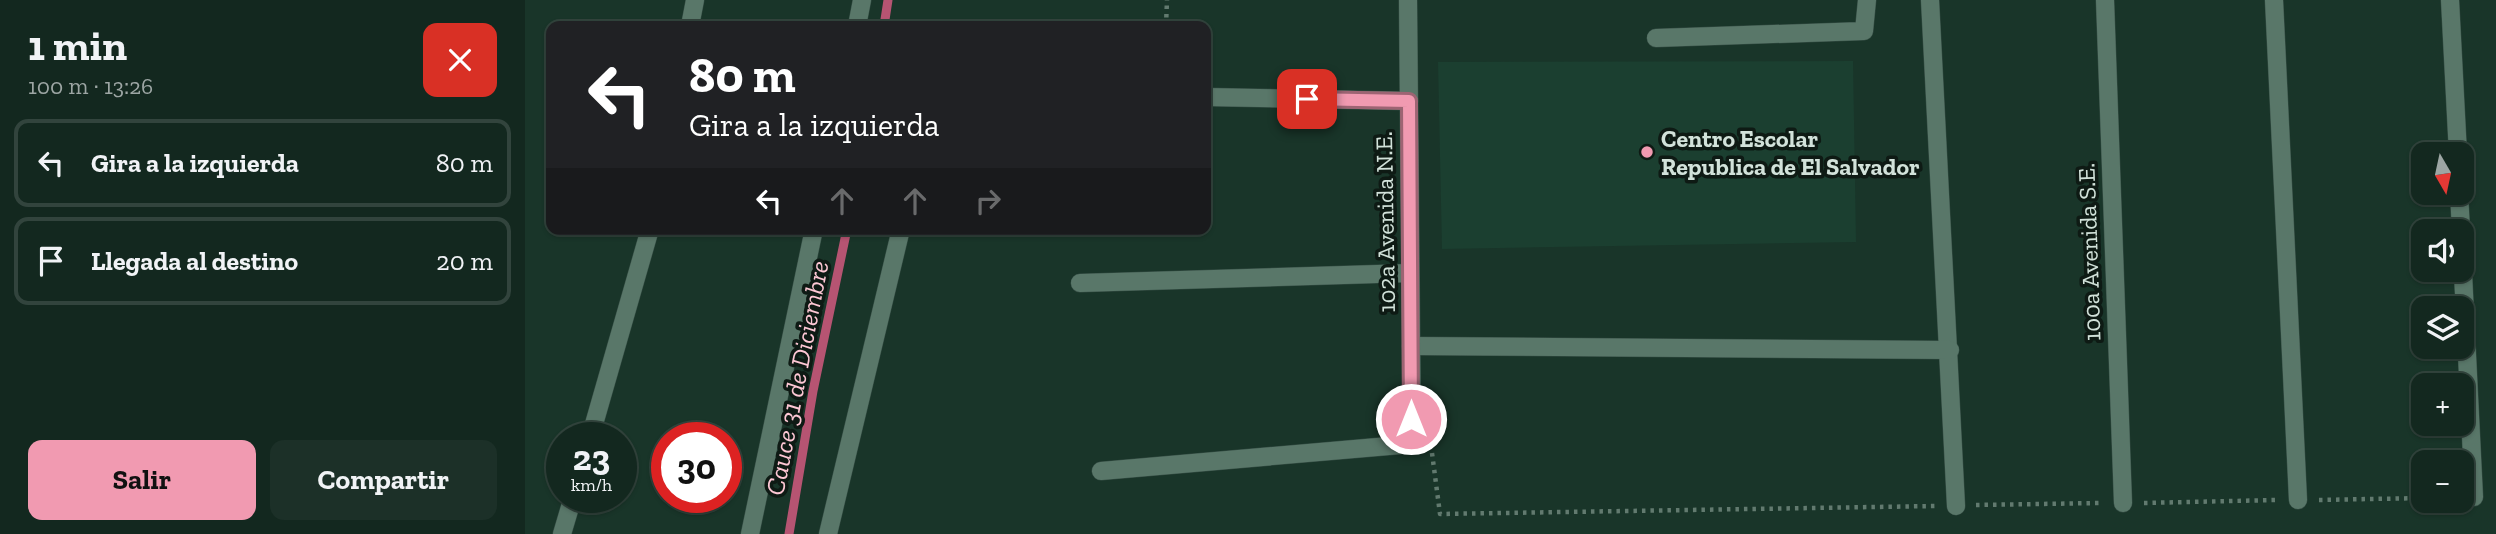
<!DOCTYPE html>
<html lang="es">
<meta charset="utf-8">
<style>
body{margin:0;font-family:"Zilla Slab",serif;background:#1c3028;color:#f1f3f6;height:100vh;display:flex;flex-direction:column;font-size:26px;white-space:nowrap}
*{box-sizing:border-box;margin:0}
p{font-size:23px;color:#9da6a4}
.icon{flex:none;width:38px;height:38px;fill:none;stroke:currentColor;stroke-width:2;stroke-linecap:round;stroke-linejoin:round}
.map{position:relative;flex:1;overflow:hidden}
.panel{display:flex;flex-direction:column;background:#13281f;width:525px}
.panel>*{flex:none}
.top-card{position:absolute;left:21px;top:21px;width:665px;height:214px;border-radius:14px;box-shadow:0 2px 5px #0004,0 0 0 2px #32443d;background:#202124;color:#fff;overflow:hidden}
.needle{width:46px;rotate:171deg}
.fabs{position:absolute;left:1886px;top:142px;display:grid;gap:14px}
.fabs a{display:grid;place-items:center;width:63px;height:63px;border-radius:14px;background:#13281f;box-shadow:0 2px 5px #0004,0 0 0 2px #32443d;font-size:35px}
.speed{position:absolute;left:21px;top:422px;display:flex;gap:14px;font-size:35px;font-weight:700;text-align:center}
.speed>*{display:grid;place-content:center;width:91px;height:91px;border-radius:50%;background:#13281f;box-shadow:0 2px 5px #0004,0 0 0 2px #32443d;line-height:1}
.speed small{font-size:18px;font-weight:400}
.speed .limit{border:10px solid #d22;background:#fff;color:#111}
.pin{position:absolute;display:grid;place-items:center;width:60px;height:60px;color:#fff;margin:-30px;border-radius:14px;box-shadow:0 4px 10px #0006}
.me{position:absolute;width:77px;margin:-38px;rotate:0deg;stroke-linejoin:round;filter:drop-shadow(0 0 5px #0008)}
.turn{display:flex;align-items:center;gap:24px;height:147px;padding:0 28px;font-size:32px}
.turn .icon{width:91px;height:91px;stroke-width:2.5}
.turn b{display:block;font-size:49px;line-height:60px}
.lanes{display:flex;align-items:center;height:66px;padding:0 28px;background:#0003;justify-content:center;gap:35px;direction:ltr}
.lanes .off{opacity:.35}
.round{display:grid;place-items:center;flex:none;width:74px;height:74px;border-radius:14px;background:#1c3028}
.summary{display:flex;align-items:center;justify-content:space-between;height:119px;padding:0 28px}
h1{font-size:42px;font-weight:800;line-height:52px}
.action{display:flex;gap:14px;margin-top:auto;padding:14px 28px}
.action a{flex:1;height:80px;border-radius:14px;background:#f19ab1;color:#111;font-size:28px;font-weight:800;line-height:80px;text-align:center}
.action a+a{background:#1c3028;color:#f1f3f6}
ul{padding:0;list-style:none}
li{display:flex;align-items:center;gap:21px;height:88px;margin:0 14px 10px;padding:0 14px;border:4px solid #32443d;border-radius:14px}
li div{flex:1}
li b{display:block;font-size:26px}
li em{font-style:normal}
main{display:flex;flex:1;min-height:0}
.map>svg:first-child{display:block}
.built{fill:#1b3f30}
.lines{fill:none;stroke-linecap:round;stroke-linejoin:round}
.stream{stroke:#b65472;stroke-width:9}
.street-casing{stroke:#374f46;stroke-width:19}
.path{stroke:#627a6f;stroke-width:4.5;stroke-dasharray:3.5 5;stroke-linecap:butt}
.street{stroke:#597769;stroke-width:18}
.route-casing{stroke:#9d6473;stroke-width:18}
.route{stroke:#f19ab1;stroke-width:12}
.poi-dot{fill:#f19ab1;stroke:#0e1a14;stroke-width:2.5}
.labels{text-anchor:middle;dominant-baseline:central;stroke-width:7;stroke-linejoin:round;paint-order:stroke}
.poi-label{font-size:24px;font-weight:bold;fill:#d2e2da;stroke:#0e1a14;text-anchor:start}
.street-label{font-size:24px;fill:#d2e2da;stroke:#0e1a14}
.water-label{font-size:26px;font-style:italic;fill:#fec8d5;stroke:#0e1a14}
</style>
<main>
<section class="panel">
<div class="summary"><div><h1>1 min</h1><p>100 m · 13:26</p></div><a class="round" style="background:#d93025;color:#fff"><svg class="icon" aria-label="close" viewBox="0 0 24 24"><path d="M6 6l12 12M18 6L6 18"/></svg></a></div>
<ul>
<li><svg class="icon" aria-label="left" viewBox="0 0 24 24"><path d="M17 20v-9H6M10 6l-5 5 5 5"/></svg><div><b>Gira a la izquierda</b></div><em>80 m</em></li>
<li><svg class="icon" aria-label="arrive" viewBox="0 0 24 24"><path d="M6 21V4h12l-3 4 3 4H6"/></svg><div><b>Llegada al destino</b></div><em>20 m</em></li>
</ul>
<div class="action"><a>Salir</a><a>Compartir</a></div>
</section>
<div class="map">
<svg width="1971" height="534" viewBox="0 0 1971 534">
<rect width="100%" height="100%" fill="#193529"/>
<!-- built -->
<polygon class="built" points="1328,61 1331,242 917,249 913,62"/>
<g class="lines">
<!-- stream -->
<g class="stream">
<polyline points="359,26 363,0"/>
<polyline points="264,534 288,391 322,229"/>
</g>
<!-- street casing -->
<g class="street-casing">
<g id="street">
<polyline points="1405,0 1431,506"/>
<polyline points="1580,0 1598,503"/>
<polyline points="1749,0 1773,500"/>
<polyline points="1925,0 1933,154"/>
<polyline points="165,26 170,0"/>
<polyline points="332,26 337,0"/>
<polyline points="1131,38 1339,31 1342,0"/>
<polyline points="681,97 884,101"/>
<polyline points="1934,192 1936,231"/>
<polyline points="1937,253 1949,497"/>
<polyline points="555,283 885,273"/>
<polyline points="886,346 1425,350"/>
<polyline points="65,438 125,229"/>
<polyline points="576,471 887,444 883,0"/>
<polyline points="37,534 48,497"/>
<polyline points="225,534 289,229"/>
<polyline points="303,534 376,229"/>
</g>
</g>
<!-- path -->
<g class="path">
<polyline points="641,26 642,0"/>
<polyline points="907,453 915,514 1411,506"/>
<polyline points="1794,500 1899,498"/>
<polyline points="1619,503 1751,500"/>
<polyline points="1451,505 1576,503"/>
</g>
<!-- street -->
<use href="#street" class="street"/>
</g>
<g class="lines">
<!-- route casing -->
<g class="route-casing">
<polyline id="route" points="782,99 884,101 886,419"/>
</g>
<!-- route -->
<use href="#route" class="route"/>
</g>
<!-- markers -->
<circle class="poi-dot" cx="1122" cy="152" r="7"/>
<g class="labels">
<!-- poi labels -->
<g class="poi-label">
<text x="1136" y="138">Centro Escolar<tspan x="1136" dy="28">Republica de El Salvador</tspan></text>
</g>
<!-- street labels -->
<g class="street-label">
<text transform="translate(860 222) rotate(-91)">102a Avenida N.E.</text>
<text transform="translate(1564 252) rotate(-92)">100a Avenida S.E.</text>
</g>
<!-- water labels -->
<g class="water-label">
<text transform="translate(272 378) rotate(-79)">Cauce 31 de Diciembre</text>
</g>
</g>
</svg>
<div class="fabs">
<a><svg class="needle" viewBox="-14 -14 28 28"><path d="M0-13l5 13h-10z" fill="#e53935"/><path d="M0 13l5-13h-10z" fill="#9da6a4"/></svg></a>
<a><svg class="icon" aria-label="sound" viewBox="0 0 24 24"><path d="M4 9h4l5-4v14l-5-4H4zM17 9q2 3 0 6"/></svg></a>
<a><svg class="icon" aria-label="layers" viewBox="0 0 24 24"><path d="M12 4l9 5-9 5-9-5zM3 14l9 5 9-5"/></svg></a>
<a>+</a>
<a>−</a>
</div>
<div class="speed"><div>23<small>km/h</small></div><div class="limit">30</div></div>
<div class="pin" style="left:782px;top:99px;background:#d93025"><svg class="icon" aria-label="arrive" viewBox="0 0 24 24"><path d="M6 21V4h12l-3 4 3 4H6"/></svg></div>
<svg class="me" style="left:886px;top:419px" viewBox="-20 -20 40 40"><circle r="17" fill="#f19ab1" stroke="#fff" stroke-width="3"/><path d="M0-11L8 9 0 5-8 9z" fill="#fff"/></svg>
<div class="top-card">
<div class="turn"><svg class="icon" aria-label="left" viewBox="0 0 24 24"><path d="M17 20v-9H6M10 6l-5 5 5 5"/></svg><div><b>80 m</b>Gira a la izquierda</div></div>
<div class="lanes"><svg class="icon" aria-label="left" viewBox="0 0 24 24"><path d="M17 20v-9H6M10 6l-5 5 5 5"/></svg><svg class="icon off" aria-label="ahead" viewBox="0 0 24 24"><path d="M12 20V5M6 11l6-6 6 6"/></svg><svg class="icon off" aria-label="ahead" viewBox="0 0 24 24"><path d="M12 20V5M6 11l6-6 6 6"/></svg><svg class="icon off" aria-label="right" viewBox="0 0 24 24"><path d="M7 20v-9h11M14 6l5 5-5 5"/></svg></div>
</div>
</div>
</main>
